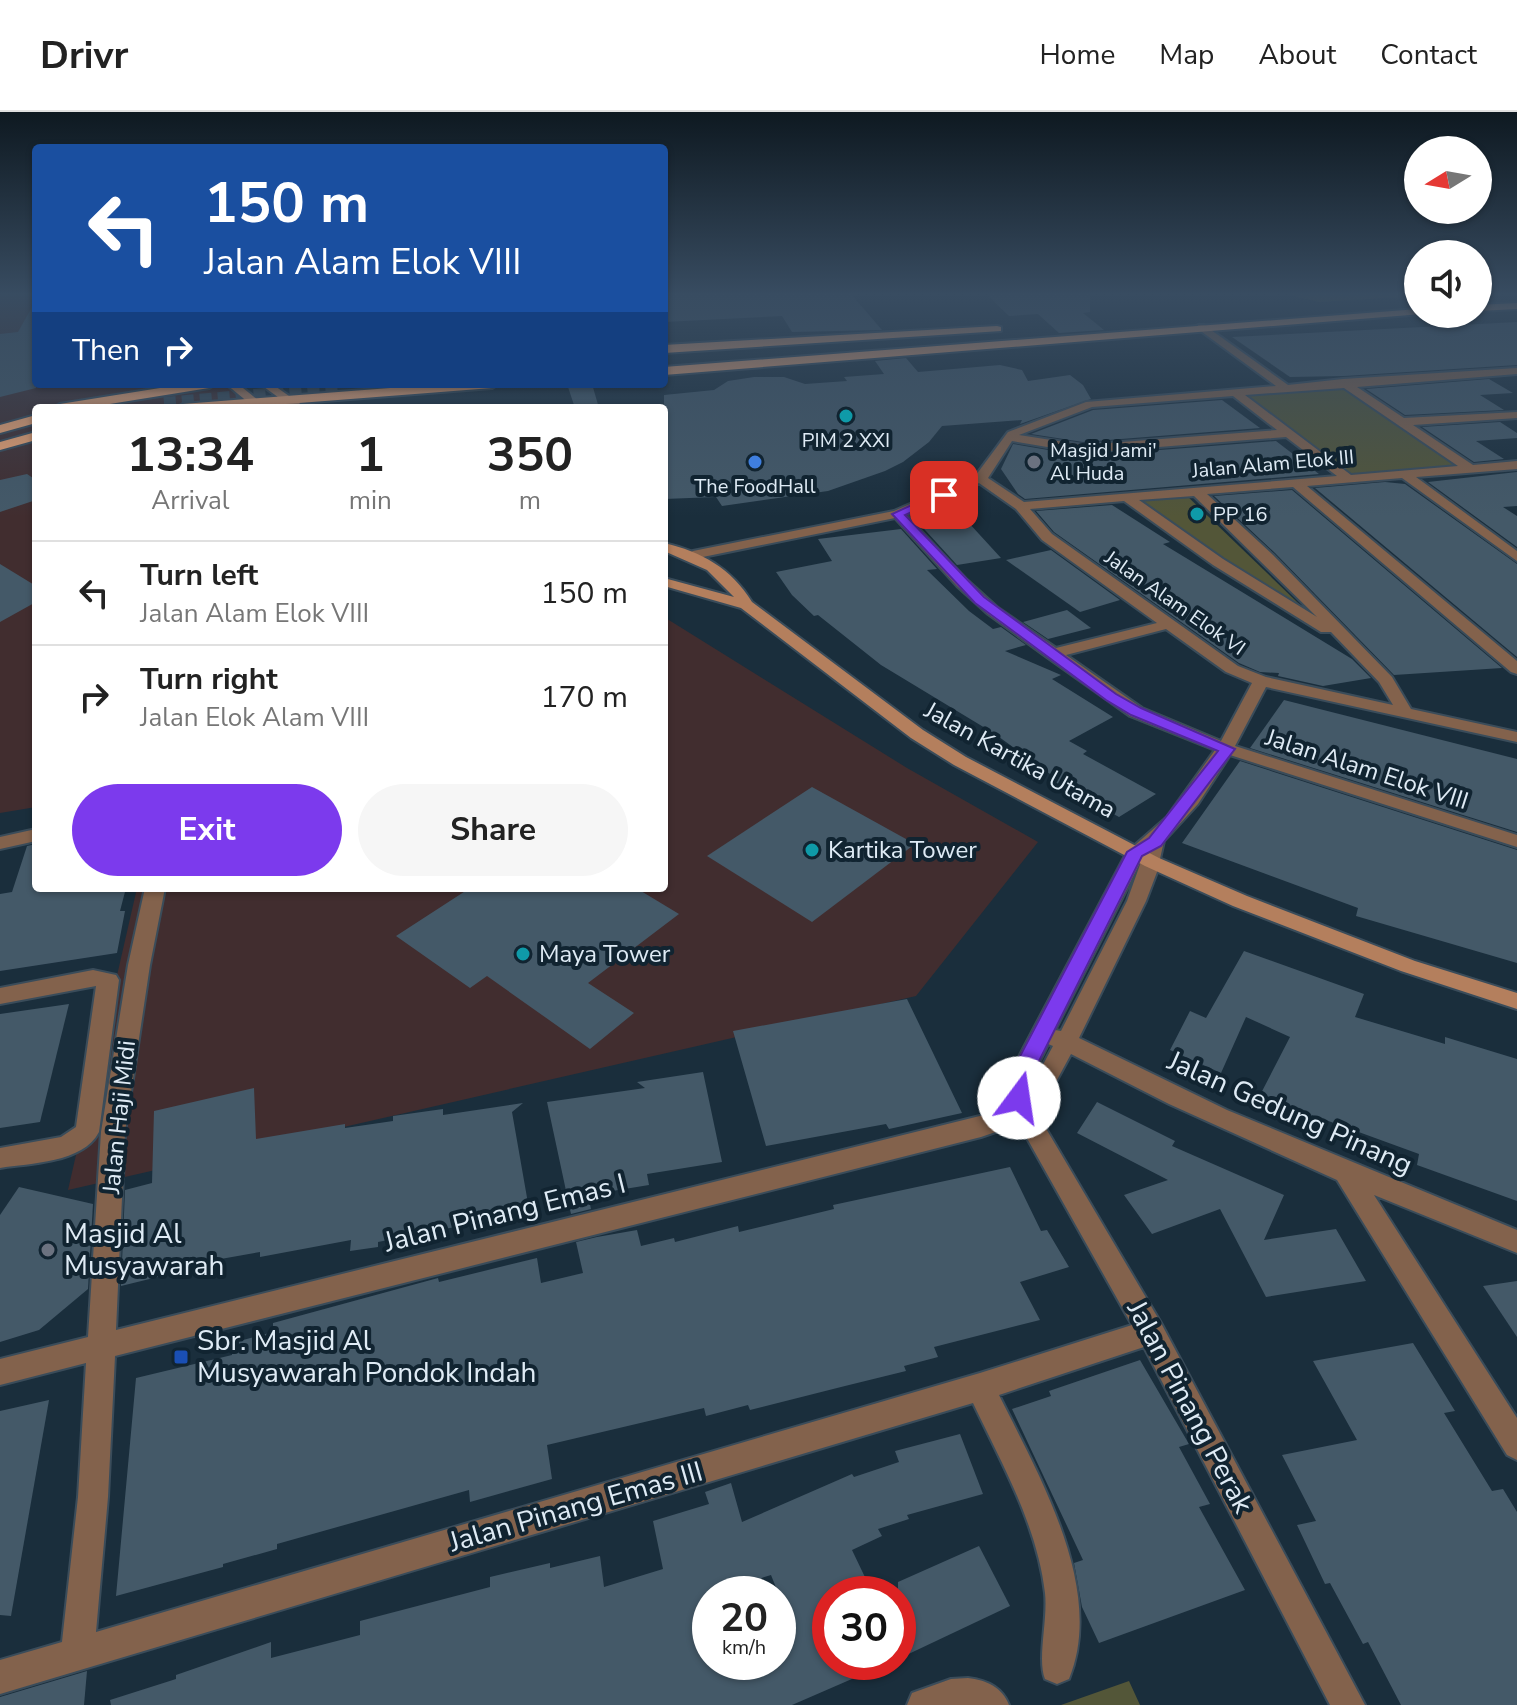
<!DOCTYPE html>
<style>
body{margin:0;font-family:"Nunito Sans",sans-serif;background:#f6f6f6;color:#222;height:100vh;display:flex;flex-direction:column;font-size:30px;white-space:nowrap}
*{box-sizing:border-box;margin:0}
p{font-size:26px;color:#767676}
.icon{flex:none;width:44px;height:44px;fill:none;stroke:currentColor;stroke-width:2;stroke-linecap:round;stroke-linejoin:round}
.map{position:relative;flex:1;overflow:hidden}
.drawer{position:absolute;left:32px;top:292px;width:636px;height:488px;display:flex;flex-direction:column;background:#fff;border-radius:8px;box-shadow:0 2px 6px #0004}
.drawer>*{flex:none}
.guide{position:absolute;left:32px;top:32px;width:636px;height:244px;border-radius:8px;box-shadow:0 2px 6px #0004;background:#1a4fa0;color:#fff;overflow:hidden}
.needle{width:52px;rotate:259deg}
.fabs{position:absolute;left:1404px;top:24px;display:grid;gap:16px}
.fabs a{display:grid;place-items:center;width:88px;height:88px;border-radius:50%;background:#fff;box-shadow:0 2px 6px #0004;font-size:40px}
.speed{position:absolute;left:692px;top:1464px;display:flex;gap:16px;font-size:40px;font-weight:700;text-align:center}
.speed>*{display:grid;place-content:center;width:104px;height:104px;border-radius:50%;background:#fff;box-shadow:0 2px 6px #0004;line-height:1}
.speed small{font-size:20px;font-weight:400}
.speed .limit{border:12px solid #d22;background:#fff;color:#111}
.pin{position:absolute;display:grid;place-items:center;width:68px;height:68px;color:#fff;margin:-34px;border-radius:16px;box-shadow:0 4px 12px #0006}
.me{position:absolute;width:88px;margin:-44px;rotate:14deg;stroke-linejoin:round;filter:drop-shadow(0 0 6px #0008)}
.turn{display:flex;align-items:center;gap:28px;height:168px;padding:0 40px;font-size:36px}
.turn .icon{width:104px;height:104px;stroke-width:2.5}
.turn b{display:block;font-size:56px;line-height:68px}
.then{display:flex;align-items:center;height:76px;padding:0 40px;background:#0003;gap:16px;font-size:30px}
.eta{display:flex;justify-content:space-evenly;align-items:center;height:136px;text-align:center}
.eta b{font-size:48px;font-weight:700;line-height:56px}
.action{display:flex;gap:16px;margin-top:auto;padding:16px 40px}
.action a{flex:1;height:92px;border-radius:48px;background:#7c3aed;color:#fff;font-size:32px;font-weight:700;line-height:92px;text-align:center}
.action a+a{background:#f6f6f6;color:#222}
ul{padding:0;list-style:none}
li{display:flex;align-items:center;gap:24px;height:104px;padding:0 40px;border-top:2px solid #e0e0e0}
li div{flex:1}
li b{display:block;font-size:30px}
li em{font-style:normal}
header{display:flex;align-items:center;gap:48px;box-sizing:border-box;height:112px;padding:0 40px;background:#fff;border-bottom:2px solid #e0e0e0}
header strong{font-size:38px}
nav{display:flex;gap:44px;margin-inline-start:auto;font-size:28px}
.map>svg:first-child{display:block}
.commercial{fill:#412d2f}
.green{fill:#535638}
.building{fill:#445968;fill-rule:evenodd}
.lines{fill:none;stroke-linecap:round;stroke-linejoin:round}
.highway-tunnel{stroke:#384a58;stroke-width:12;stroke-dasharray:12 6;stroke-linecap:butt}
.street-casing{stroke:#3a4c5a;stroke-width:4}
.secondary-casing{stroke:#3a4c5a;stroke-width:4}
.highway-casing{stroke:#3a4c5a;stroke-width:4}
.street{fill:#83624c;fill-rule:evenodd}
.secondary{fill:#b47f5d;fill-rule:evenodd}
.highway{fill:#fdab74;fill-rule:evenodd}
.route{fill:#7c3aed;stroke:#51269a;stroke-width:2}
.culture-dot{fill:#0f9aa8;stroke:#112431;stroke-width:3}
.shop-dot{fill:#3f7fe0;stroke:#112431;stroke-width:3}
.worship-dot{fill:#6b7280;stroke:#112431;stroke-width:3}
.transit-dot{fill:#1a4fb4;stroke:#112431;stroke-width:3}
.labels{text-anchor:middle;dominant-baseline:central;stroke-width:8;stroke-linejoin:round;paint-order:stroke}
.far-poi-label{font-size:20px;fill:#dfebf5;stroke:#112431}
.far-street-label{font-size:20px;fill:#dfebf5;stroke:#112431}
.street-label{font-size:24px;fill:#dfebf5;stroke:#112431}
.poi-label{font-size:24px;fill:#dfebf5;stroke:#112431;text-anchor:start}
.near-street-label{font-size:28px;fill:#dfebf5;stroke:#112431}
.near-poi-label{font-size:28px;fill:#dfebf5;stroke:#112431;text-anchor:start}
</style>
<header>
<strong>Drivr</strong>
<nav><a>Home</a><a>Map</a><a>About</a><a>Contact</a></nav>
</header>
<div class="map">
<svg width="1517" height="1593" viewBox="0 0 1517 1593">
<rect width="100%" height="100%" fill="#1a2e3c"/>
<!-- commercial -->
<g class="commercial">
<polygon points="0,182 36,182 36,272 231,272 264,296 36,296 36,695 0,701"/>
<polygon points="664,505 907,656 1038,730 916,884 68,1078 137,776 664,776"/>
</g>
<!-- green -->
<g class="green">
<polygon points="1285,182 1418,182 1418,184 1319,190"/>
<polygon points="1340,272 1462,354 1350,362 1242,280"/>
<polygon points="1185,382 1323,515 1134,387"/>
<polygon points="1129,1569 1140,1593 1060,1593 1061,1593"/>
</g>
<!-- building -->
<g class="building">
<polygon points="664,182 851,182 882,218 792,220 782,204 664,210"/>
<polygon points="986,182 1090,182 1090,200 1083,201 1104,218 1059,221 1038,202 1009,204"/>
<polygon points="36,188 36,276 0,285 0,222 18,220"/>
<polygon points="1517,210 1517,253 1344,264 1290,265 1232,225"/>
<polygon points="906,246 918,260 1000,253 1022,258 1028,269 1070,263 1083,273 1091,287 1020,312 1022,308 942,314 929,330 903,350 885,359 828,379 722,394 716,385 664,387 664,283 714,278 728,269 754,265 784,265 805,272 847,269 844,265 884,262 875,249"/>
<polygon points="1489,267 1513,281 1480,283 1504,298 1405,303 1366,277"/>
<polygon points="567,272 592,272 599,296 575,296"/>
<polygon points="1222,288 1260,316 1083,330 1031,322 1093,298"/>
<polygon points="1500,310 1517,321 1517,326 1476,329 1504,347 1474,350 1422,315"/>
<polygon points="1276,329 1319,362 1025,387 1018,382 1001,357 1013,332 1083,344"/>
<polygon points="1517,360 1517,394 1503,395 1517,404 1517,435 1428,370"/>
<polygon points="27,362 36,368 36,388 0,400 0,368"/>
<polygon points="1385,370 1405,372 1517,452 1517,545 1315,376"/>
<polygon points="1292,378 1502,556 1394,563 1275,441 1214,384"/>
<polygon points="1112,393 1170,430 1163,432 1352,547 1371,566 1323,574 1278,564 1279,561 1260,560 1239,551 1054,420 1036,399"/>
<polygon points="957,401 968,410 1001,446 957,453 915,407"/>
<polygon points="901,417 937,457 927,458 969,499 993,517 1001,515 1026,533 1005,539 1061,563 1052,567 1113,605 1069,629 1087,639 1083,642 1156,682 1119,705 1053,669 1057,667 995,622 881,553 818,503 814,504 792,483 776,460 832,449 818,427"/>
<polygon points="1051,438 1120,488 1080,500 1006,448"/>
<polygon points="0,452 36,474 36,490 0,510"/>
<polygon points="1067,498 1091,516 1048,527 1023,510"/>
<polygon points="1284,588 1517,647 1517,720 1250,636"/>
<polygon points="1240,649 1517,738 1517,851 1356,804 1358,796 1182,731"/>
<polygon points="812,675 915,732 812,810 707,744"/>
<polygon points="36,732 36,776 126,776 120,799 125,799 117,841 0,859 0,782 12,780 27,734"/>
<polygon points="470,776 636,776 679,802 588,871 634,901 590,937 487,864 470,876 396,824"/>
<polygon points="1244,839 1364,882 1355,905 1445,932 1445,925 1517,947 1517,1089 1417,1053 1419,1042 1312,1003 1310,1008 1258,987 1290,925 1246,905 1221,961 1170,938 1190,899 1206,906"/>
<polygon points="907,887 962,1001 889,1017 886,1012 766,1034 733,919"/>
<polygon points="69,892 40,1010 0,1016 0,902"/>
<polygon points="703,960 722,1050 647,1062 649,1073 588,1083 591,1097 571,1102 547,990 645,976 637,970"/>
<polygon points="254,976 256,1027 345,1012 345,1016 393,1009 393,1004 443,997 443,1003 523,991 512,1000 529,1097 527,1101 378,1130 378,1135 350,1139 351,1128 260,1145 260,1140 170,1156 170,1162 121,1174 125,1078 152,1071 154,999"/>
<polygon points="1097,990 1175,1029 1172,1034 1284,1083 1264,1128 1336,1117 1366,1169 1266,1185 1220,1097 1152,1122 1124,1083 1168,1068 1077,1021"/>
<polygon points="1010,1055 1041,1119 1047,1118 1069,1155 1020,1170 1040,1208 934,1235 938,1245 904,1254 906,1259 845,1274 750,1298 748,1293 706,1304 704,1296 547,1333 552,1367 470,1390 469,1378 277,1432 277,1437 223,1452 223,1455 116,1484 136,1266 232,1243 232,1231 273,1220 273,1211 438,1166 439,1170 537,1146 541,1171 583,1161 576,1130 597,1125 637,1118 641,1134 674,1126 675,1130 738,1114 739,1120 834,1097 833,1093"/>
<polygon points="19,1075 93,1092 88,1177 39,1218 0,1230 0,1103"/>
<polygon points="1517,1169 1517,1225 1483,1174"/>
<polygon points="1413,1231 1455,1299 1444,1301 1492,1379 1503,1377 1517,1400 1517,1593 1401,1593 1368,1530 1363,1532 1330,1471 1325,1472 1297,1413 1316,1409 1282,1343 1357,1328 1313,1249"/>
<polygon points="1140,1248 1189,1332 1179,1335 1210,1392 1199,1395 1245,1478 1099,1531 1082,1495 1074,1451 1083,1448 1012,1297 1051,1284 1049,1279"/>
<polygon points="49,1288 11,1504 0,1503 0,1299"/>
<path d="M960,1322L983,1382L907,1403L909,1407L878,1417L882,1424L852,1438L873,1482H830V1550H891L792,1593H111L110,1588L176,1567V1563L271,1530V1546L360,1523V1509L490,1475V1465L550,1451V1456L600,1444L604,1475L663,1457L653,1409L709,1392L705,1380L731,1371L742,1410L852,1362L854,1365L899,1350L895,1339ZM771,1463L787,1503L778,1506V1550H710V1482Z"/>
<polygon points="979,1434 1010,1494 898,1547 898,1470"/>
<polygon points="87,1559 84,1593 0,1593 0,1585"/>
</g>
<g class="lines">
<!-- highway-tunnel -->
<polyline class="highway-tunnel" points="164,291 342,275"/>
<!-- street casing -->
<g class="street-casing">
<g id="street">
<path d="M1198,213H1204L1288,273L1343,267L1517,256V262L1357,275L1404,306L1517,300V306L1413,313L1473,353L1517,349V357L1416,365L1517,439V449L1402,366L1307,374L1517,549V562L1511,560L1293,375L1207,382L1273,443L1392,565L1411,597L1517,620V630L1266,575L1235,634L1517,723V735L1230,643L1198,692L1164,729L1157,760L1146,789L1079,926L1227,998L1517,1118V1141L1374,1083L1517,1306V1348L1507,1343L1337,1068L1169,992L1071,942L1038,1003L1161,1211L1365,1593H1330L1144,1235L999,1283C1038,1362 1106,1477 1069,1567L1057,1572L1045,1567C1037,1547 1048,1508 1045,1481C1037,1413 1002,1352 973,1291L0,1582V1548L62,1530L78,1385L86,1251L0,1273V1247L88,1225L101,1020L128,853L145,776H165L150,853L125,1020L116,1218L1012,996L1005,971L1127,740L1167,705L1215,638L1130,604L1047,545L988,502L957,474L895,406L693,447L686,443L693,439L894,399L976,363L1008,320L1086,290L1276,274L1198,217ZM1344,276L1458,354L1351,363L1245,283ZM1233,284L1277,318L1083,333L1019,323L1092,295ZM1286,325L1337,364L1024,390L988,366L1012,329L1083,341ZM979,371L1016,397L1042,428L1157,511L1056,536L998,496L967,468L906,403ZM1194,384L1317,505L1223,447L1139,388ZM1124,389L1213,453L1321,520H1331L1379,570L1393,593L1266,565L1238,554L1052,422L1030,397ZM1166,517L1226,560L1252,571L1221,629L1142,596L1066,543ZM1142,747L1127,789L1061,919L1055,918ZM1048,932L1053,934L1030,977L1029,971ZM1019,1012L1132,1213L980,1261L96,1520L108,1385L115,1244L981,1025Z"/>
<polygon points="36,717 36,729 0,737 0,725"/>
<path d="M93,858L116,863L119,868L99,1020C83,1051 30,1051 0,1056V1036L61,1025L76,1015L96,874L0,892V876Z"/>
<path d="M968,1566C986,1568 1002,1575 1009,1593H907L912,1581L951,1567Z"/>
</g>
</g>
<!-- secondary casing -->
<g class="secondary-casing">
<g id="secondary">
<polygon points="226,272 238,272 268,296 255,296"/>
<polygon points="260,272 272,272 306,296 293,296"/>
<path d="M664,431C702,440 731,456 752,490L923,618L966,645L1159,746L1247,784L1415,849L1517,881V897L1401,859L1233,794L1145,754L954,653L911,626L741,496L664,474V466L734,485L707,458L664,439Z"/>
</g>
</g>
<!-- highway casing -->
<g class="highway-casing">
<g id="highway">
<polygon points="1517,191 1517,197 1478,199 1478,193"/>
<polygon points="1418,197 1418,202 1422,202 664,263 664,255"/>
<polygon points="997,214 1001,215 1001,219 664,241 664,233"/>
<polygon points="185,272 215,272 209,276 85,296 53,296 60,292"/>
<polygon points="442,272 498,272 492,276 234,296 176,296 183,292"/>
<polygon points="36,303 36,311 0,321 0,313"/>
<polygon points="36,320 36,328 0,338 0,330"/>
</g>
</g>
<!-- street -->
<use href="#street" class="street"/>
<!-- secondary -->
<use href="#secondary" class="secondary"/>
<!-- highway -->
<use href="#highway" class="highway"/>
</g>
<!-- sky -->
<linearGradient id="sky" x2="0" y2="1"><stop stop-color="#0e1921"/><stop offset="0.45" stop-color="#384c61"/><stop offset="1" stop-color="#384c61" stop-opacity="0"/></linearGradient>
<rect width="1517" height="405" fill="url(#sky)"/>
<!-- route -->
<polygon class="route" points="940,380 950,383 905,403 984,485 1116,582 1141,596 1235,637 1161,734 1142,744 1028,971 1029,986 1026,992 1019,995 1011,992 1006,971 1127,740 1149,726 1218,639 1131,603 1106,588 975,491 892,402"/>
<!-- markers -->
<g class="culture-dot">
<circle cx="846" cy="304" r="8"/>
<circle cx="1197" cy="402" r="8"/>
<circle cx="812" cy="738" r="8"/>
<circle cx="523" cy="842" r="8"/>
</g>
<circle class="shop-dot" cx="755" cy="350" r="8"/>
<g class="worship-dot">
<circle cx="1034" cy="350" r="8"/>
<circle cx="48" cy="1138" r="8"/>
</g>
<rect class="transit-dot" x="173" y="1237" width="16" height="16" rx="4"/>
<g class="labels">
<!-- far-poi labels -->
<g class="far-poi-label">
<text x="846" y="328">PIM 2 XXI</text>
<text x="1050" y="338" text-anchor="start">Masjid Jami'<tspan x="1050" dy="23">Al Huda</tspan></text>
<text x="755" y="374">The FoodHall</text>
<text x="1213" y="402" text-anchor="start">PP 16</text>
</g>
<!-- far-street labels -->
<g class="far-street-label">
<text transform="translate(1273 352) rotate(-5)">Jalan Alam Elok III</text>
<text transform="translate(1175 491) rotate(35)">Jalan Alam Elok VI</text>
</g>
<!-- street labels -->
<g class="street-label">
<text transform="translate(1020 648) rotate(29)">Jalan Kartika Utama</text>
<text transform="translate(1367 657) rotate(18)">Jalan Alam Elok VIII</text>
<text transform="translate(119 1005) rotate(-84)">Jalan Haji Midi</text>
</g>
<!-- poi labels -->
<g class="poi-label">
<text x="828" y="738">Kartika Tower</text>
<text x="539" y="842">Maya Tower</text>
</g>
<!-- near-street labels -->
<g class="near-street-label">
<text transform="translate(1290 1001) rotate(24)">Jalan Gedung Pinang</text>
<text transform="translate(505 1101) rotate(-14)">Jalan Pinang Emas I</text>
<text transform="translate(1190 1295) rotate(62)">Jalan Pinang Perak</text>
<text transform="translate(576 1395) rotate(-16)">Jalan Pinang Emas III</text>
</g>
<!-- near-poi labels -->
<g class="near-poi-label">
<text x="64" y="1122">Masjid Al<tspan x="64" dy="32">Musyawarah</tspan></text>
<text x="197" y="1229">Sbr. Masjid Al<tspan x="197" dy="32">Musyawarah Pondok Indah</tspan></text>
</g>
</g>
</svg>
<div class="fabs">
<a><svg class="needle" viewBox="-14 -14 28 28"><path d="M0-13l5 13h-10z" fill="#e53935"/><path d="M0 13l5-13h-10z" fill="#767676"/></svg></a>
<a><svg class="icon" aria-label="sound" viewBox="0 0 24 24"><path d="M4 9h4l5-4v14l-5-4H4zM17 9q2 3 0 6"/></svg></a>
</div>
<div class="speed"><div>20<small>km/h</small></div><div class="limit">30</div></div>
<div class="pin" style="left:944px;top:383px;background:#d93025"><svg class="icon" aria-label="arrive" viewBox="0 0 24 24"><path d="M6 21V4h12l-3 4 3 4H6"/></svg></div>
<svg class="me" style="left:1019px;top:986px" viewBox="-20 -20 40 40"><circle r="19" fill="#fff"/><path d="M0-13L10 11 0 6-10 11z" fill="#7c3aed"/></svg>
<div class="guide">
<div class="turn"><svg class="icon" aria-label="left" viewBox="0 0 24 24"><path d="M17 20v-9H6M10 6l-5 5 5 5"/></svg><div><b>150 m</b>Jalan Alam Elok VIII</div></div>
<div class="then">Then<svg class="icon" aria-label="right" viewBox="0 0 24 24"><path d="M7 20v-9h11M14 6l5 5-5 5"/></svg></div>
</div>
<section class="drawer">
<div class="eta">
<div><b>13:34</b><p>Arrival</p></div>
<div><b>1</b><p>min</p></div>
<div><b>350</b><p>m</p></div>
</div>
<ul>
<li><svg class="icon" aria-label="left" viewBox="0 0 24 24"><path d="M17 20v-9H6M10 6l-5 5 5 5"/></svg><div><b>Turn left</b><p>Jalan Alam Elok VIII</p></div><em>150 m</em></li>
<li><svg class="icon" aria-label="right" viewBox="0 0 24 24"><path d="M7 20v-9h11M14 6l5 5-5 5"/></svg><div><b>Turn right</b><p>Jalan Elok Alam VIII</p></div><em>170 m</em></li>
</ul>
<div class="action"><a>Exit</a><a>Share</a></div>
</section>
</div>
